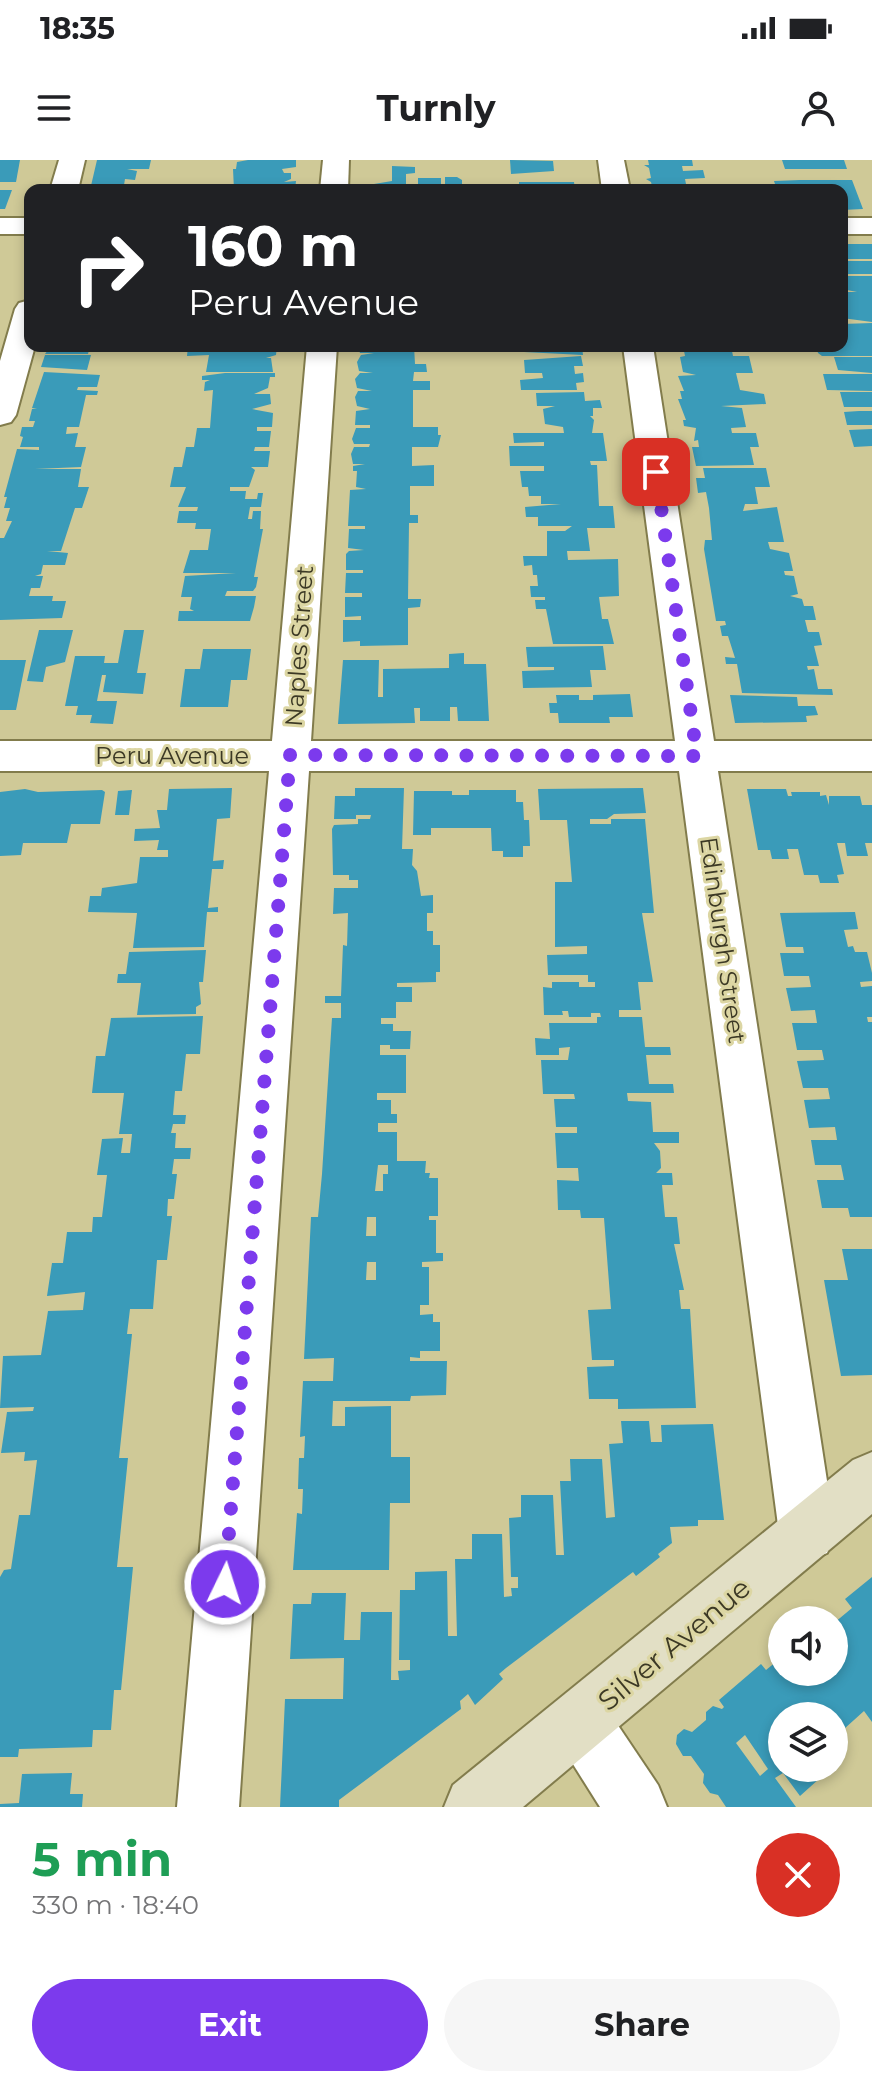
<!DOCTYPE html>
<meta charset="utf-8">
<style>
body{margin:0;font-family:Montserrat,sans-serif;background:#f6f6f6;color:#202124;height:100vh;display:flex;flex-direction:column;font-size:30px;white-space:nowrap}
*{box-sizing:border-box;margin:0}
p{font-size:26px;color:#757577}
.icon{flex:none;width:44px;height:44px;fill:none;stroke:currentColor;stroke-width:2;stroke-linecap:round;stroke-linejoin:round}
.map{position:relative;height:1647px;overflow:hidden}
.drawer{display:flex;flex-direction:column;background:#fff;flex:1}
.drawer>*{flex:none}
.banner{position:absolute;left:24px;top:24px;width:824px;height:168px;border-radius:16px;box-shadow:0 4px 12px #0003;background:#202124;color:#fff;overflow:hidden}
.controls{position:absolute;left:768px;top:1446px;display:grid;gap:16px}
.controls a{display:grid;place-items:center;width:80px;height:80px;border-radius:50%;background:#fff;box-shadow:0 4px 12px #0003;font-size:40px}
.pin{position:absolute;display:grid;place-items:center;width:68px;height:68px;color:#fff;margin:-34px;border-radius:16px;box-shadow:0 4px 12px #0006}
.me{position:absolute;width:88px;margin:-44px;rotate:4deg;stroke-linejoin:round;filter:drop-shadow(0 0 6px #0008)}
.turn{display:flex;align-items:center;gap:28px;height:168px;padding:0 32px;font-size:36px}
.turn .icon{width:104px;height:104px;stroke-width:2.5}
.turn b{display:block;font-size:56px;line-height:68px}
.round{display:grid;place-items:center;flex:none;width:84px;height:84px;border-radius:42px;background:#f6f6f6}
.headline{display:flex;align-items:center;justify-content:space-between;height:136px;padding:0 32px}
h1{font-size:48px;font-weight:700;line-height:60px;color:#1e9e55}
.primary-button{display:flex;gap:16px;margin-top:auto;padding:16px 32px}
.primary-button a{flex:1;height:92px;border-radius:48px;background:#7c3aed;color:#fff;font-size:32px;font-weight:700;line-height:92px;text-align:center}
.primary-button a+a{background:#f6f6f6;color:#202124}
.status{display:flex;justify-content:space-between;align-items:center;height:56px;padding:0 40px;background:#fff;direction:ltr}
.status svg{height:22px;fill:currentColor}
header{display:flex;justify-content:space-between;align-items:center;height:104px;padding:0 32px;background:#fff;font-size:36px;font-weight:700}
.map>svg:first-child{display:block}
.building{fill:#3a9bb9;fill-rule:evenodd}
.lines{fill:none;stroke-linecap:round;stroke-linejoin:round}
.minor-casing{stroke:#827c4c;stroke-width:4}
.secondary-casing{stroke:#827c4c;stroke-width:4}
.minor{fill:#fff;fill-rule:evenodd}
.secondary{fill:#e2dfc5;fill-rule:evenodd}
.route{stroke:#7c3aed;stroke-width:14;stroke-dasharray:0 25.2}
.labels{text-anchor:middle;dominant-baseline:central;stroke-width:6;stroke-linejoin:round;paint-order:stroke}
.street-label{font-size:24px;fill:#3c3925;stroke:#dcd6a3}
.near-street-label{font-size:28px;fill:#3c3925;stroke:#dcd6a3}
</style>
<div class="status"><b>18:35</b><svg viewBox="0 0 49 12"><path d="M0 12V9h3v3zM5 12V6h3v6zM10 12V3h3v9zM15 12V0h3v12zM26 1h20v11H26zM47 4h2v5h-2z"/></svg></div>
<header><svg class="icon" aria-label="menu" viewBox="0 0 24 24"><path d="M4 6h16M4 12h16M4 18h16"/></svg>Turnly<svg class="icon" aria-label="person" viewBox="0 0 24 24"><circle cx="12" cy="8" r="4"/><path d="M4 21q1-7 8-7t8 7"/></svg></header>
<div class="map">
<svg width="872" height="1647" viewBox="0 0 872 1647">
<rect width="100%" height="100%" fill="#cfc997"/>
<!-- building -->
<g class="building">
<polygon points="0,0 20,0 16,22 0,22"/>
<polygon points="97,0 151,0 149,9 127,9 137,11 135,20 125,19 124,25 140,25 139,30 90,30"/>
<polygon points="248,0 296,0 296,7 282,9 284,13 291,13 291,19 284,22 296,21 295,30 234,30 233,9 236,9 237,2"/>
<polygon points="510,0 553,1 554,11 511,14"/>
<polygon points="648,0 692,0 693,6 682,6 683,11 703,10 705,18 685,19 686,24 697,24 699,30 653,30 651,22 646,19 651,18 649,8 644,5 649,5"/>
<polygon points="782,0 844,0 847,9 785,9"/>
<polygon points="392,6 415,7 415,13 406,14 406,26 418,26 418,18 441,18 441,30 367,30 368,25 392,21"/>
<polygon points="445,17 457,17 462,20 462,26 470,26 470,30 445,30"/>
<polygon points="800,20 852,20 863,49 842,50 842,30 777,30 774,21"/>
<polygon points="519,22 574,22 575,30 511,30 511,27 519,27"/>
<polygon points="0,30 12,30 5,49 0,49"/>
<rect x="842" y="84" width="30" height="15"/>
<polygon points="842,101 872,101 872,114 847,114 842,110"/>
<polygon points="842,116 872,116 872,162 842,158 842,132 857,132 842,129"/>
<polygon points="872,163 872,196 822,196 818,193 816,186 842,186 845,180 842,164"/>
<polygon points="51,186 90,186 88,194 45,194"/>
<polygon points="188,186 277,186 276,195 266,198 271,198 273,212 206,212 209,195 187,196"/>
<polygon points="357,186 414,186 415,204 426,204 427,212 414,212 413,221 430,221 430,230 413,230 413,267 438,267 438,275 441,275 438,287 412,287 412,306 434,305 434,326 410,326 410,355 418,355 418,363 409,363 408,439 421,439 420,447 408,448 408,485 360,486 360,481 343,482 343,460 361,460 361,456 345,457 345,437 362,437 362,433 345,433 346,413 363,413 363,410 346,410 346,394 349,391 364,390 348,388 349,369 365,369 365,366 348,366 350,330 366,329 356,327 357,311 353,311 353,306 365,304 353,304 351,294 354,287 369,287 370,284 354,284 352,279 356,268 370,268 370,265 355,265 356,251 370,249 357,246 355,237 358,231 372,231 357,228 355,219 360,213 373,213 359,211 357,202 361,195 374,193 360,193"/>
<polygon points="523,186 582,186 583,195 524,192"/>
<polygon points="683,186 731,186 733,196 749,196 753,213 736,213 740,230 764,234 766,244 721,246 742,248 746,267 731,268 732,273 756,273 759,287 750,287 754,305 696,306 692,287 699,287 698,280 694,281 696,268 684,266 683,260 686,260 678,239 682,239 680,231 684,231 678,216 696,215 683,212 680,197 685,196"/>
<polygon points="45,195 91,195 87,210 41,207"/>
<polygon points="581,196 583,206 574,206 575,214 583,213 584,222 576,223 577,230 521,230 520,220 543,218 542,213 525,213 524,200"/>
<polygon points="834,197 872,197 872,213 838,210"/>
<polygon points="44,212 100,215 97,227 78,227 77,230 98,231 97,235 86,235 79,267 67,267 66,274 78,273 75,287 86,287 81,307 35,309 81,309 78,327 89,327 82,348 75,348 61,391 47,391 68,393 65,405 43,405 41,414 35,416 43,416 40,428 31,428 29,436 53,436 52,441 66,441 62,458 0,460 0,378 4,378 12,361 6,361 10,348 4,348 7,337 4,337 17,289 39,290 39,287 20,287 23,277 20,276 22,267 33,267 35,261 29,261 32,249 37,249 32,248"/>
<polygon points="225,213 275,213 275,217 270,217 268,228 254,234 270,234 271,244 252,249 273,253 272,267 257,267 257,271 271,271 269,287 255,287 254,291 270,291 268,307 251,307 255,310 249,327 230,327 230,331 246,331 245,339 257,339 258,333 263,333 261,347 250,347 248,359 252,359 253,351 261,351 260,369 263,369 254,417 258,417 256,427 253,431 227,431 225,436 256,436 254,447 250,461 178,461 179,451 194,451 190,449 192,437 181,437 185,416 236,413 183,413 190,390 208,390 211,369 195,369 196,363 177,363 179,351 197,351 198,347 178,347 186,327 170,327 174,307 182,307 186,287 194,287 197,268 210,268 213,230 204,231 205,222 210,220 202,220 202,216"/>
<polygon points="823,214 872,214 872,231 827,230"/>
<polygon points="584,232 585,241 600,240 602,248 593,248 593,256 590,256 594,260 592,273 603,273 607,301 590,301 591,305 597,305 599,346 613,346 615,368 587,368 590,391 567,391 568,400 618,399 619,436 599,437 602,459 608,459 614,484 553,484 546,449 536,449 535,440 545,440 545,437 531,437 530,426 538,426 537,415 533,415 532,405 524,406 523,396 547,396 547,371 565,371 572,366 538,366 538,357 526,357 525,347 561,344 541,344 541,336 529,336 528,327 522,327 520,311 544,311 544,306 510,306 509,286 544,286 544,282 514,283 513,273 564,273 563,267 545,264 543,249 555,246 537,246 536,233"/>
<polygon points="840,232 872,232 872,247 844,247"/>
<polygon points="859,251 872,251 872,265 847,265 844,252"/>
<polygon points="872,269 872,286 854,287 849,270"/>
<polygon points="703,308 766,308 770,327 755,327 758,344 745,344 743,351 777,347 784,382 768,382 770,389 789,393 793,411 784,411 785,415 794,416 798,434 790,436 802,439 804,446 813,446 816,460 805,460 808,472 819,472 822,485 814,486 819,506 807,506 808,510 814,509 818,529 832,529 833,535 742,533 737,504 726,504 725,497 735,498 728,476 722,476 720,466 726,465 725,461 716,461 704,389 705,380 712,380 709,348 706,332 698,333 696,318 705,318"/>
<polygon points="39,470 73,470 65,502 46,507 43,522 27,521"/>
<polygon points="124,470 144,470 137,513 146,513 143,534 103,532 106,515 102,515 97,541 117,541 113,564 90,563 92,555 76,555 78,546 65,546 75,496 105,496 104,503 118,503"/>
<polygon points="603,486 606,510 590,510 592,527 523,528 522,511 554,510 554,507 528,507 526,487"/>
<polygon points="203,489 251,489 247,520 231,520 228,547 180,547 185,509 200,509"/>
<polygon points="464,493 464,504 486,504 489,561 458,561 457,547 450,547 450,561 420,561 420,548 414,548 415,563 338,564 343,500 379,500 378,537 383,537 383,509 449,508 449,494"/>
<polygon points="0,500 26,500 16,550 0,550"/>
<polygon points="630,534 633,557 609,557 610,563 559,563 558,553 550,553 549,543 557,543 556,535 579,535 579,540 593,540 593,535"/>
<polygon points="730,535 797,537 798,546 815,546 818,555 806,556 807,562 735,563"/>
<polygon points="232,628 230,658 217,659 213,701 224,700 223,709 212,709 208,748 218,747 218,752 207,752 204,787 133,788 137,753 88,752 90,736 101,736 102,728 137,723 140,697 168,697 168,690 157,690 159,680 134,681 135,669 160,668 157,650 167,650 169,629"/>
<path d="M355,628H404L402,689H413L412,705L417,711L421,736L433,735V753H427V771H433V785H440V812H436V822L397,823V827H412V842H396V858H381V864H393V871H411L410,889H390V885H380V895H406V933H377V940H391V954H397V963H378V972H397V1001H426L425,1013H430L429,1018H438V1056H429V1060H436V1093H443V1101L422,1102V1107H429V1145H420V1155L433,1154V1162H440V1191H420V1198L410,1197V1201H447L446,1235L411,1236L410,1241H333L332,1266H345V1247L391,1246V1297H410V1343H390L389,1410H293L297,1353L302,1354L303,1329H298L299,1298H304L305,1276L300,1277L303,1221H333L334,1198L304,1199L311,1057H318L322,1014L332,858H341V843H325V836H341L343,785L347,786L348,753L333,754L334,728H358V720H349V715H333L332,669L334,665L358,664V659H370L371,655H356V659H334L335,636H355ZM378,1005H388V1014H383V1031H375ZM367,1057H376V1076H366ZM367,1102H376V1120H366Z"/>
<polygon points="643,628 646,653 614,654 607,659 590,659 590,664 611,664 611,659 645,659 654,753 642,753 653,822 638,822 641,850 619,850 619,857 642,857 645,887 670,887 671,895 646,895 649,924 673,924 674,933 627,933 628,941 651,942 653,972 679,972 679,983 654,983 660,991 661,1008 656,1013 672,1013 673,1025 662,1025 665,1057 677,1057 680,1084 674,1084 684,1130 679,1130 681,1149 690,1149 696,1248 618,1249 618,1239 589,1239 587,1207 614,1206 614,1200 592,1200 588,1150 611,1149 604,1058 581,1058 580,1050 558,1050 557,1020 579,1021 578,1008 557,1008 555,973 577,973 577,967 556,967 554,939 575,939 574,934 543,934 541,900 568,900 570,887 559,888 559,895 536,895 535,878 550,879 549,863 597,863 597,857 601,857 600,853 591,853 591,857 569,857 568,851 562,851 563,855 544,855 543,827 552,828 552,822 579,822 579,827 595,827 595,822 588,822 588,815 548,815 547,795 587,794 587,786 555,787 555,722 572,722 567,660 540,660 538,629"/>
<polygon points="25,629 38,632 102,630 105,632 100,664 71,664 67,683 23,683 21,695 0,696 0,632"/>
<polygon points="747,629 786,629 788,636 792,636 791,632 820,632 820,636 826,635 829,645 829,636 860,636 862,645 872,645 872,683 865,683 868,696 847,696 845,683 837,683 844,714 837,715 839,723 820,723 818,715 804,715 798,689 787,689 789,699 772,699 770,690 758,690"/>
<polygon points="132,630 129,655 115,655 118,631"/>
<polygon points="469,630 516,630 516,642 523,642 524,660 529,660 530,686 523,686 523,697 503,697 503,691 492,691 491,668 431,668 431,675 413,675 414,631 452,631 452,635 469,635"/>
<polygon points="855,752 858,769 844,770 848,787 853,786 855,792 867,792 872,813 872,821 860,822 861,827 872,826 872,857 867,857 868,862 872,862 872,1057 850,1057 848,1048 822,1048 817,1020 844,1020 841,1005 815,1005 811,980 837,980 835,967 809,968 804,940 830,939 828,928 803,928 797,901 824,900 822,890 797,890 792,863 817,863 815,850 791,851 786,828 811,827 809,816 784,816 780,793 804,793 803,787 786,787 780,753"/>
<polygon points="206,790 203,822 199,822 201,844 196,847 196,854 137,855 141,823 117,823 118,814 126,814 129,792"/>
<polygon points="203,856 200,894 186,894 182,931 175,931 173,955 186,955 185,964 173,964 171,973 176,973 175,988 191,988 190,999 174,999 172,1014 177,1014 174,1039 168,1039 167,1056 172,1056 167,1100 157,1100 153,1149 130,1149 127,1174 132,1174 119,1298 128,1298 117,1407 133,1407 121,1530 114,1530 111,1570 93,1570 92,1587 19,1589 18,1597 0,1597 0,1417 4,1410 11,1409 19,1355 30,1355 37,1300 24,1301 25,1292 1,1293 7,1252 33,1251 34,1247 0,1248 3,1196 41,1195 48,1151 83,1150 85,1132 47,1136 52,1103 63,1103 67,1072 92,1072 93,1057 102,1057 107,1015 97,1015 102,979 123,978 121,993 130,993 132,974 119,974 124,933 92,933 96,896 105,896 111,858"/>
<polygon points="842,1089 872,1089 872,1215 841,1216 824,1120 848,1120"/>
<polygon points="621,1261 649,1261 651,1282 662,1282 661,1265 713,1264 724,1360 698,1360 698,1366 670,1367 672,1383 658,1394 660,1397 636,1416 633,1412 506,1508 499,1514 503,1519 475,1545 468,1534 460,1541 461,1549 339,1640 339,1647 280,1647 285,1539 343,1539 344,1498 290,1499 293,1444 311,1444 312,1433 346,1433 344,1480 360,1480 361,1452 392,1452 391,1520 399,1520 398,1511 410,1510 410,1500 399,1500 400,1430 415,1430 415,1412 447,1411 448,1476 457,1476 455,1399 472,1399 472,1374 502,1374 504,1437 512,1436 511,1428 518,1428 518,1417 511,1417 509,1358 521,1357 521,1335 553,1335 556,1395 564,1395 560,1321 571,1321 570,1299 602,1299 606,1358 615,1357 609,1284 623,1283"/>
<path d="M872,1417V1562L864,1551L834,1578V1556H782V1608L829,1610L800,1636L783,1613L775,1618L796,1647H726L718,1635L710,1633L703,1623L704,1614L691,1596H683L676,1584L677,1575L684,1569L692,1572L706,1560V1552L713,1546L722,1549L724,1547L719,1540L761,1504L766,1510L782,1497V1512H834V1463L852,1448L845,1439ZM745,1575L768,1609L760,1616L736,1583Z"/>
<polygon points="72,1613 70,1634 83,1634 82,1647 0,1647 0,1644 19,1643 22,1614"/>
</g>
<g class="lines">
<!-- minor casing -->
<g class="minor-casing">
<g id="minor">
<polygon points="59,0 85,0 78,30 50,30"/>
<polygon points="323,0 349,0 348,30 320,30"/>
<polygon points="598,0 624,0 630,30 602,30"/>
<rect x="0" y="58" width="30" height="16"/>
<rect x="842" y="58" width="30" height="16"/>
<polygon points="30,140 30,186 35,186 16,255 11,262 0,265 0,201 15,149 19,143"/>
<polygon points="307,186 337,186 311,581 675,581 623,186 653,186 714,581 872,581 872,611 718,611 835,1373 827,1393 807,1401 787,1393 779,1373 679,611 309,611 239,1647 177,1647 269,611 0,611 0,581 272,581"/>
<polygon points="580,1531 601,1540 658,1625 667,1647 600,1647 559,1582 550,1561 559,1540"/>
</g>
</g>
<!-- secondary casing -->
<g class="secondary-casing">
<polygon id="secondary" points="872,1292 872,1354 523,1647 444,1647 453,1625 853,1300"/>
</g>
<!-- minor -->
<use href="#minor" class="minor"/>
<!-- secondary -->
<use href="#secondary" class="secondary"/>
</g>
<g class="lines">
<!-- route -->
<polyline class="route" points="225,1424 290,595 697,596 656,312"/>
</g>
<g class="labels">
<!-- street labels -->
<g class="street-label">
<text transform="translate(299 486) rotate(-86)">Naples Street</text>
<text x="172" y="595">Peru Avenue</text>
<text transform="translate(723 780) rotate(82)">Edinburgh Street</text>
</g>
<!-- near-street labels -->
<g class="near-street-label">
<text transform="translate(674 1484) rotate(-40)">Silver Avenue</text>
</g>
</g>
</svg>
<div class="controls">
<a><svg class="icon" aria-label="sound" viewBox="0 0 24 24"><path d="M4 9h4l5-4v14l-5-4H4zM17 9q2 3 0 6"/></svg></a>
<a><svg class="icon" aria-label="layers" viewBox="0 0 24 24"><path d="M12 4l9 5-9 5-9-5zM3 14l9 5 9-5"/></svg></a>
</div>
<div class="pin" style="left:656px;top:312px;background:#d93025"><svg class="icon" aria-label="arrive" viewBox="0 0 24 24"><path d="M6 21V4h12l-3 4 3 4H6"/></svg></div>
<svg class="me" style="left:225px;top:1424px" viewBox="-20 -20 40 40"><circle r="17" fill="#7c3aed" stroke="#fff" stroke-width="3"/><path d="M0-11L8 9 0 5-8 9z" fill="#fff"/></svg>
<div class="banner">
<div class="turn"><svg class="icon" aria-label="right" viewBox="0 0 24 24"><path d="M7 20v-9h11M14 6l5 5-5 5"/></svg><div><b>160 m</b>Peru Avenue</div></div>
</div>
</div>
<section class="drawer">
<div class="headline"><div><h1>5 min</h1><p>330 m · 18:40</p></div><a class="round" style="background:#d93025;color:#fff"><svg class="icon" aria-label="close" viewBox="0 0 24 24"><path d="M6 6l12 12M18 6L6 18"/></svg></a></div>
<div class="primary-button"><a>Exit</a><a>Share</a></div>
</section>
